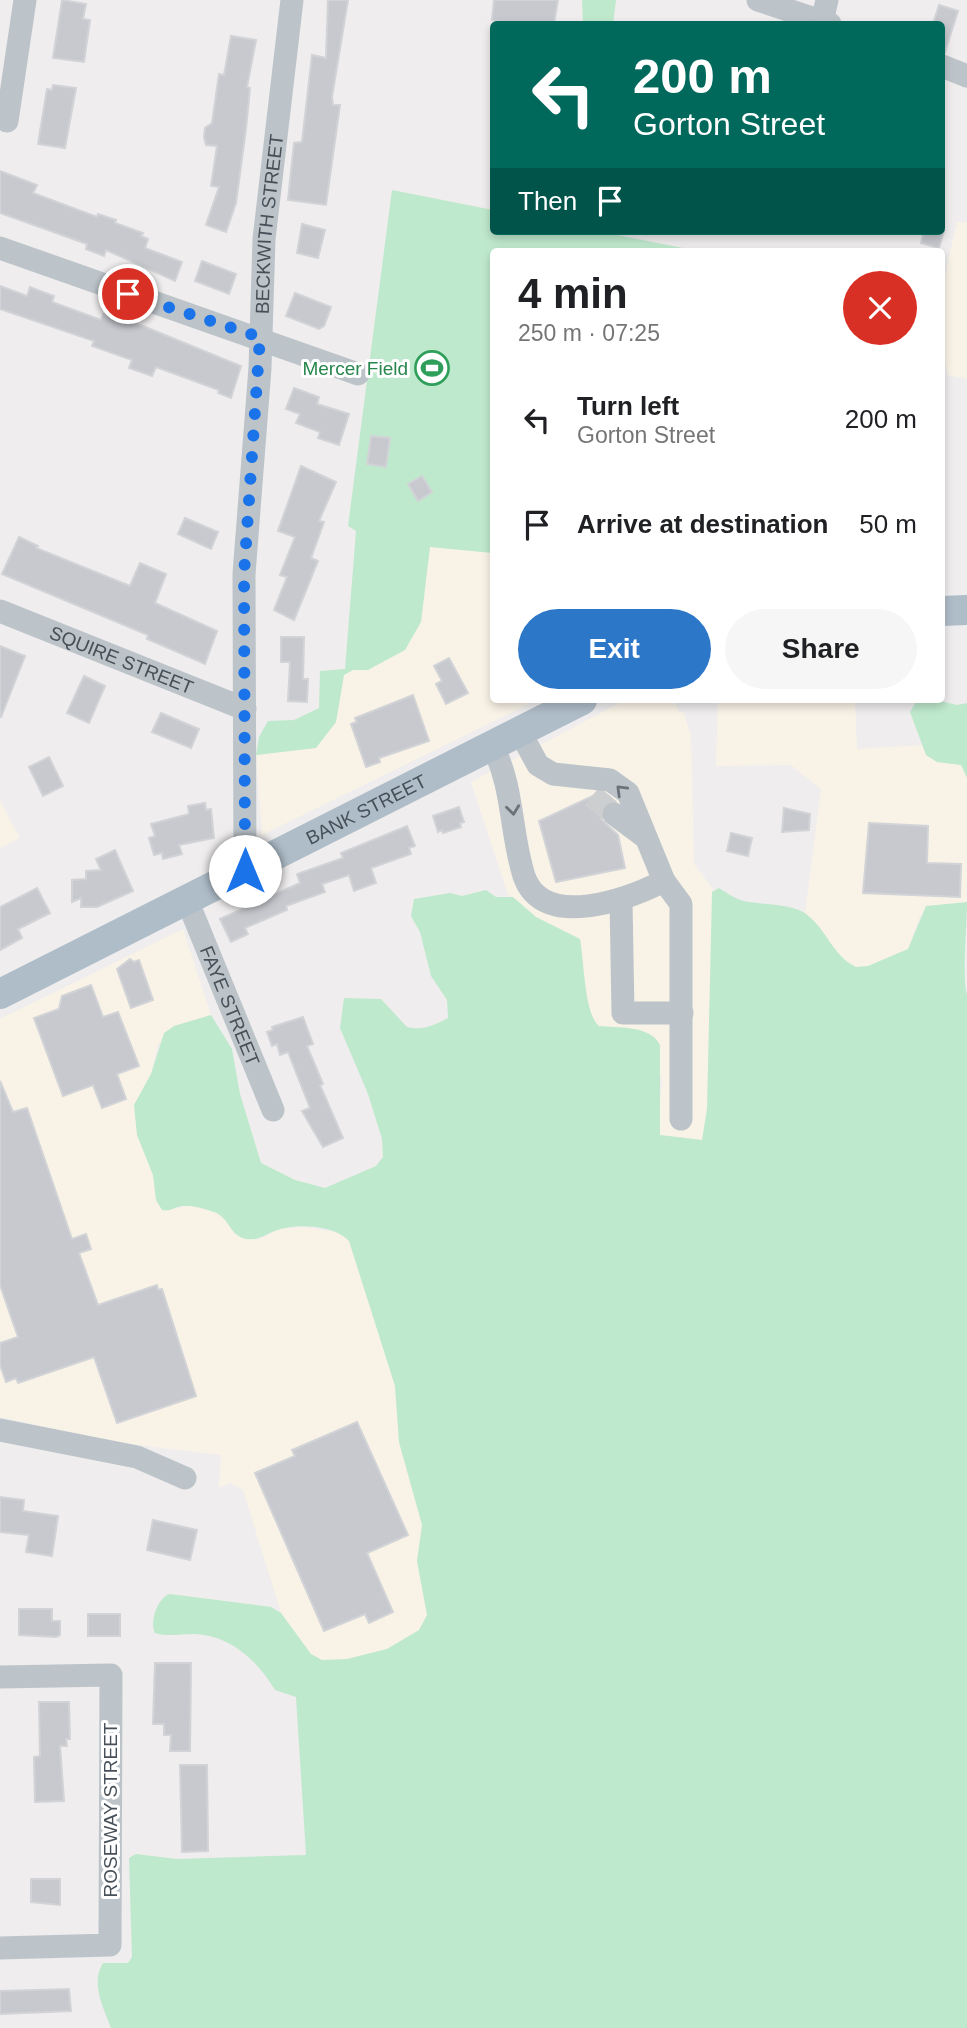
<!DOCTYPE html>
<meta charset="utf-8">
<style>
body{margin:0;font-family:Helvetica,sans-serif;background:#f6f6f6;color:#202124;height:100vh;display:flex;flex-direction:column;font-size:26px;white-space:nowrap}
*{box-sizing:border-box;margin:0}
p{font-size:23px;color:#757577}
.icon{flex:none;width:38px;height:38px;fill:none;stroke:currentColor;stroke-width:2;stroke-linecap:round;stroke-linejoin:round}
.map{position:relative;flex:1;overflow:hidden}
.panel{position:absolute;left:490px;top:248px;width:455px;height:455px;display:flex;flex-direction:column;background:#fff;border-radius:7px;box-shadow:0 4px 10px #0003}
.panel>*{flex:none}
.banner{position:absolute;left:490px;top:21px;width:455px;height:214px;border-radius:7px;box-shadow:0 4px 10px #0003;background:#00695c;color:#fff;overflow:hidden}
.pin{position:absolute;display:grid;place-items:center;width:60px;height:60px;color:#fff;margin:-30px;border:4px solid #fff;border-radius:50%;box-shadow:0 2px 7px #0007}
.me{position:absolute;width:77px;margin:-38px;rotate:0deg;stroke-linejoin:round;filter:drop-shadow(0 0 5px #0008)}
.turn{display:flex;align-items:center;gap:24px;height:147px;padding:0 28px;font-size:32px}
.turn .icon{width:91px;height:91px;stroke-width:2.5}
.turn b{display:block;font-size:49px;line-height:60px}
.then{display:flex;align-items:center;height:66px;padding:0 28px;background:#0003;gap:14px;font-size:26px}
.round{display:grid;place-items:center;flex:none;width:74px;height:74px;border-radius:37px;background:#f6f6f6}
.headline{display:flex;align-items:center;justify-content:space-between;height:119px;padding:0 28px}
h1{font-size:42px;font-weight:700;line-height:52px}
.primary-button{display:flex;gap:14px;margin-top:auto;padding:14px 28px}
.primary-button a{flex:1;height:80px;border-radius:42px;background:#2d77c9;color:#fff;font-size:28px;font-weight:700;line-height:80px;text-align:center}
.primary-button a+a{background:#f6f6f6;color:#202124}
ul{padding:0;list-style:none}
li{display:flex;align-items:center;gap:21px;height:105px;padding:0 28px}
li div{flex:1}
li b{display:block;font-size:26px}
li em{font-style:normal}
.map>svg:first-child{display:block}
.commercial{fill:#f9f3e7}
.green{fill:#bfe9cd}
.building{fill:#c7c9cf;stroke:#d1d3d7;stroke-width:2}
.lines{fill:none;stroke-linecap:round;stroke-linejoin:round}
.minor-tunnel{stroke:#cdcecf;stroke-width:23;stroke-dasharray:23 11;stroke-linecap:butt}
.minor{stroke:#bcc4ca;stroke-width:23}
.major{stroke:#afbdc9;stroke-width:30}
.oneway{stroke:#6a737a}
.route{stroke:#1a73e8;stroke-width:12;stroke-dasharray:0 21.6}
.labels{text-anchor:middle;dominant-baseline:central;stroke-width:6;stroke-linejoin:round;paint-order:stroke}
.street-label{font-size:19px;fill:#475058;stroke:#fff}
.leisure-label{font-size:19px;fill:#27864d;stroke:#fff;text-anchor:end}
</style>
<div class="map">
<svg width="967" height="2028" viewBox="0 0 967 2028">
<rect width="100%" height="100%" fill="#efeded"/>
<!-- commercial -->
<g class="commercial">
<polygon points="957,222 967,222 967,379 948,375 942,350 942,289"/>
<polygon points="430,547 493,553 494,700 537,700 262,835 256,755 316,748 336,722 345,670 421,622"/>
<polygon points="625,700 674,700 679,712 683,711 691,736 694,864 713,889 707,1109 702,1140 660,1135 658,1123 662,1080 642,1031 599,1026 594,1022 588,1005 580,939 536,917 508,895 471,782"/>
<polygon points="718,700 855,700 857,749 922,745 926,755 937,762 961,765 967,778 967,902 920,916 908,949 868,966 856,967 846,962 805,913 821,789 791,765 716,766"/>
<polygon points="0,801 20,838 0,848"/>
<polygon points="183,929 211,1015 174,1026 158,1044 151,1074 134,1105 137,1135 153,1175 156,1200 162,1210 191,1206 214,1212 224,1218 234,1234 257,1240 280,1229 304,1227 341,1233 349,1241 395,1386 399,1442 422,1525 417,1561 427,1615 419,1630 387,1649 347,1659 322,1660 311,1654 281,1613 243,1490 230,1483 219,1488 221,1455 119,1443 0,1417 0,1019"/>
</g>
<!-- green -->
<g class="green">
<polygon points="616,0 613,24 583,24 582,0"/>
<polygon points="392,190 493,210 494,231 597,231 703,252 494,252 493,553 430,547 421,622 405,650 368,670 353,670 344,675 336,722 316,748 256,755 259,737 268,721 294,720 319,708 320,671 345,669 356,531 348,526"/>
<polygon points="936,700 957,705 967,703 967,778 961,765 937,762 926,755 910,712 916,702"/>
<path d="M719,888C727,893 735,899 744,901C762,905 786,903 803,912C826,926 831,955 856,967L868,966L908,949L926,906L967,902C967,923 962,981 967,995V2028H111C104,2009 90,1983 103,1963H128L132,1957L129,1858L136,1854L177,1859L306,1855L296,1697L275,1690C257,1660 230,1635 193,1634C182,1634 166,1637 155,1633C149,1622 158,1597 170,1594L271,1607L281,1613L311,1654L322,1660L347,1659L387,1649L419,1630L427,1615L417,1561L422,1525L399,1442L395,1386L349,1241C335,1225 297,1223 277,1230C266,1234 258,1241 246,1239C230,1236 229,1217 214,1212C205,1209 192,1205 182,1206C175,1207 170,1212 162,1210L156,1200L153,1175L137,1135L134,1105L151,1074L164,1033L174,1026L211,1015L232,1049L240,1094L261,1163L295,1180L325,1188L376,1166L383,1157L382,1139L368,1094L340,1028L344,998L381,999L407,1027C423,1031 434,1025 448,1018L447,1000L431,976L420,932L411,916L414,899L450,893L462,896L486,890L496,897H513L536,917L580,939C584,959 584,1014 599,1026C617,1028 651,1025 660,1045V1135L702,1140L707,1109L712,892Z"/>
</g>
<!-- building -->
<g class="building">
<polygon points="62,0 86,4 83,19 90,20 84,62 53,58"/>
<polygon points="328,0 348,0 332,97 333,105 340,105 326,205 288,200 294,143 302,142 312,55 326,58"/>
<polygon points="494,0 558,0 554,24 514,24 492,20"/>
<polygon points="939,5 958,11 945,52 942,51 942,24 933,24"/>
<polygon points="231,36 256,40 247,87 250,88 246,129 236,203 226,232 206,225 219,187 211,186 217,146 206,145 204,137 205,128 212,123 219,74 224,75"/>
<polygon points="53,85 76,88 65,148 38,144 47,89 52,90"/>
<polygon points="0,171 37,185 33,193 97,217 98,214 116,220 115,223 143,233 141,236 148,239 145,248 182,262 175,281 106,250 104,256 86,249 87,244 0,213"/>
<polygon points="302,224 325,230 318,258 297,253"/>
<polygon points="924,231 944,231 939,248 921,243"/>
<polygon points="202,261 236,274 229,294 195,281"/>
<polygon points="0,286 27,296 30,287 54,296 52,302 101,320 103,314 143,326 241,366 231,398 218,393 219,390 156,367 152,376 129,368 132,360 92,346 94,341 0,309"/>
<polygon points="295,293 331,307 324,326 319,329 286,316"/>
<polygon points="294,388 319,397 317,404 349,414 339,445 318,438 320,432 296,423 300,414 286,409"/>
<polygon points="371,436 390,438 386,467 367,464"/>
<polygon points="301,466 336,482 319,521 324,522 311,558 318,561 294,620 274,610 287,577 280,575 295,537 278,531"/>
<polygon points="422,476 432,492 418,501 408,484"/>
<polygon points="185,518 218,532 211,549 178,534"/>
<polygon points="19,537 38,546 36,548 130,586 140,563 166,574 155,603 217,631 205,664 147,639 148,635 2,574"/>
<polygon points="281,637 304,637 303,679 308,679 307,702 288,701 290,662 281,662"/>
<polygon points="0,646 25,656 1,717 0,717"/>
<polygon points="449,658 468,693 446,704 436,684 442,681 434,666"/>
<polygon points="84,676 105,686 89,723 67,713"/>
<polygon points="413,695 429,741 379,758 380,762 366,767 351,724 357,722 355,718"/>
<polygon points="161,713 199,729 191,748 152,732"/>
<polygon points="49,757 63,786 43,796 29,767"/>
<polygon points="599,793 610,797 611,801 602,806 601,819 618,835 625,868 556,882 539,821"/>
<polygon points="205,803 206,810 211,809 214,838 179,845 182,854 163,859 162,853 154,855 149,838 155,836 151,824 189,814 188,806"/>
<polygon points="459,807 464,822 460,823 461,827 443,833 442,830 438,832 433,816"/>
<polygon points="784,808 810,814 809,830 782,832"/>
<polygon points="869,823 928,826 927,863 961,864 960,897 863,893"/>
<polygon points="407,826 415,846 409,848 411,854 371,868 376,883 354,891 349,875 322,884 325,892 286,906 287,910 245,928 248,934 231,942 220,919 300,883 297,874 343,858 341,853"/>
<polygon points="731,833 752,838 748,856 727,851"/>
<polygon points="115,850 133,891 97,907 81,907 81,898 72,902 72,880 86,879 86,871 101,870 96,859"/>
<polygon points="37,888 50,913 18,929 22,938 0,950 0,907"/>
<polygon points="130,959 134,962 139,960 153,1000 131,1008 117,969"/>
<polygon points="91,985 103,1017 118,1012 139,1066 117,1074 126,1099 102,1108 93,1085 63,1096 34,1018 59,1009 62,996"/>
<polygon points="303,1017 313,1044 307,1046 323,1084 320,1085 343,1138 323,1147 302,1111 310,1108 288,1052 280,1055 277,1044 272,1046 267,1032 273,1030 272,1027"/>
<polygon points="0,1081 13,1112 27,1108 72,1239 86,1234 91,1249 79,1253 98,1305 157,1285 158,1290 162,1289 196,1396 117,1423 94,1357 18,1383 16,1378 6,1382 0,1365 0,1343 18,1337 0,1285"/>
<polygon points="357,1422 408,1535 367,1553 393,1612 369,1623 365,1614 324,1631 255,1473 295,1456 292,1450"/>
<polygon points="0,1497 24,1500 23,1511 58,1516 52,1556 26,1552 29,1535 0,1532"/>
<polygon points="153,1520 197,1530 190,1560 147,1550"/>
<polygon points="19,1609 52,1609 52,1621 60,1621 60,1635 56,1637 19,1635"/>
<rect x="88" y="1614" width="32" height="22"/>
<polygon points="155,1663 191,1663 190,1751 170,1751 171,1735 164,1735 164,1724 153,1724"/>
<polygon points="39,1702 69,1702 70,1739 66,1739 67,1746 60,1746 64,1801 35,1802 34,1757 40,1756"/>
<polygon points="180,1765 207,1765 208,1851 182,1852"/>
<polygon points="31,1879 60,1879 60,1905 31,1902"/>
<polygon points="69,1989 71,2011 0,2014 0,1991"/>
</g>
<g class="lines">
<!-- minor-tunnel -->
<polyline class="minor-tunnel" points="592,796 614,814"/>
<!-- minor -->
<g class="minor">
<polyline points="758,0 830,24"/>
<polyline points="822,22 827,0"/>
<polyline points="942,66 967,76"/>
<polyline points="7,121 25,0"/>
<polyline points="0,248 358,374"/>
<path id="s1" d="M0,611L245,709"/>
<path d="M492,745C514,787 510,832 524,876C543,932 630,898 664,881L628,793L610,780L553,774L538,765L520,732"/>
<polyline points="614,814 645,837"/>
<path id="s2" d="M245,871L244,574L260,368L264,239L292,0"/>
<polyline points="664,881 681,904 681,1119"/>
<path id="s3" d="M187,900L273,1110"/>
<polyline points="621,900 623,1013 682,1013"/>
<polyline points="0,1430 137,1457 185,1478"/>
<polyline points="0,1677 111,1675 110,1945 0,1948"/>
</g>
<!-- major -->
<g class="major">
<polyline points="942,611 967,610"/>
<path id="s4" d="M0,994L582,700"/>
</g>
</g>
<!-- one-way arrows -->
<defs><path id="oneway-chevron" d="M-2-3.5L2.5 0L-2 3.5" fill="none" stroke-width="1.6" stroke-linecap="round" stroke-linejoin="round" transform="scale(1.75)"/></defs>
<g class="oneway">
<use href="#oneway-chevron" transform="translate(621 790) rotate(-136)"/>
<use href="#oneway-chevron" transform="translate(513 810) rotate(83)"/>
</g>
<g class="lines">
<!-- route -->
<polyline class="route" points="128,294 260,337 244,574 245,871"/>
</g>
<!-- icons -->
<defs>
<g id="stadium-ring" transform="scale(1.75)"><circle r="9.5" fill="#fff" stroke="#2e9e5b" stroke-width="1.5"/><path d="M0-5a6.5 5 0 1 0 0 10a6.5 5 0 1 0 0-10ZM-3.5-1.8h7v3.6h-7Z" fill="#2e9e5b"/></g>
</defs>
<g fill-rule="evenodd">
<use href="#stadium-ring" x="432" y="368"/>
</g>
<g class="labels">
<!-- street labels -->
<g class="street-label">
<text stroke="none"><textPath href="#s2" startOffset="648">BECKWITH STREET</textPath></text>
<text stroke="none"><textPath href="#s1" startOffset="131">SQUIRE STREET</textPath></text>
<text stroke="none"><textPath href="#s4" startOffset="410">BANK STREET</textPath></text>
<text stroke="none"><textPath href="#s3" startOffset="114">FAYE STREET</textPath></text>
<text transform="translate(110 1810) rotate(-90)">ROSEWAY STREET</text>
</g>
<!-- leisure labels -->
<g class="leisure-label">
<text x="408" y="368">Mercer Field</text>
</g>
</g>
</svg>
<div class="pin" style="left:128px;top:294px;background:#d93025"><svg class="icon" aria-label="arrive" viewBox="0 0 24 24"><path d="M6 21V4h12l-3 4 3 4H6"/></svg></div>
<svg class="me" style="left:245px;top:871px" viewBox="-20 -20 40 40"><circle r="19" fill="#fff"/><path d="M0-13L10 11 0 6-10 11z" fill="#1a73e8"/></svg>
<div class="banner">
<div class="turn"><svg class="icon" aria-label="left" viewBox="0 0 24 24"><path d="M17 20v-9H6M10 6l-5 5 5 5"/></svg><div><b>200 m</b>Gorton Street</div></div>
<div class="then">Then<svg class="icon" aria-label="arrive" viewBox="0 0 24 24"><path d="M6 21V4h12l-3 4 3 4H6"/></svg></div>
</div>
<section class="panel">
<div class="headline"><div><h1>4 min</h1><p>250 m · 07:25</p></div><a class="round" style="background:#d93025;color:#fff"><svg class="icon" aria-label="close" viewBox="0 0 24 24"><path d="M6 6l12 12M18 6L6 18"/></svg></a></div>
<ul>
<li><svg class="icon" aria-label="left" viewBox="0 0 24 24"><path d="M17 20v-9H6M10 6l-5 5 5 5"/></svg><div><b>Turn left</b><p>Gorton Street</p></div><em>200 m</em></li>
<li><svg class="icon" aria-label="arrive" viewBox="0 0 24 24"><path d="M6 21V4h12l-3 4 3 4H6"/></svg><div><b>Arrive at destination</b></div><em>50 m</em></li>
</ul>
<div class="primary-button"><a>Exit</a><a>Share</a></div>
</section>
</div>
